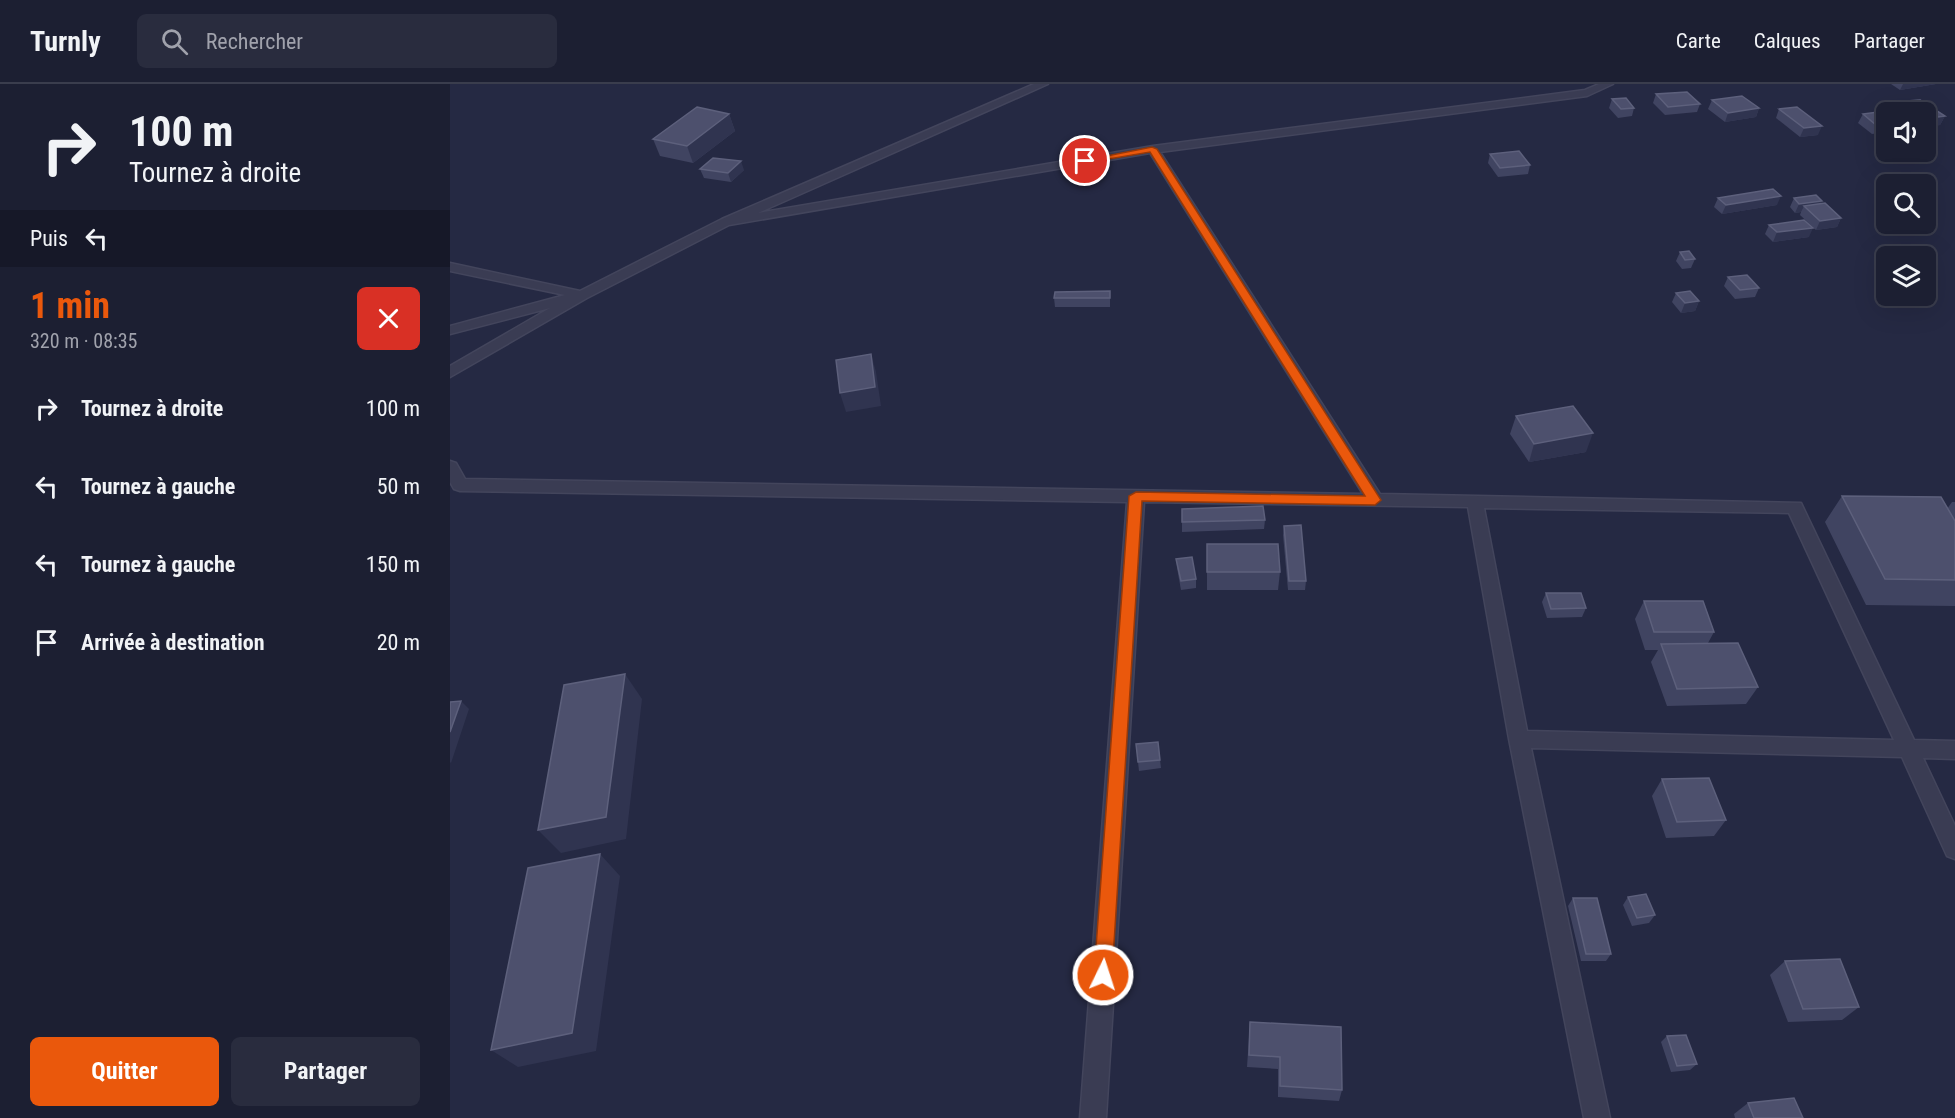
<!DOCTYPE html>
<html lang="fr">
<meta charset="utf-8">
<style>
body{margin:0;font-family:"Roboto Condensed",sans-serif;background:#292c3e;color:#f1f3f6;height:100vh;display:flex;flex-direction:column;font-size:22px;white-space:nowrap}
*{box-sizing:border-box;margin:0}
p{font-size:20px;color:#a0a2ac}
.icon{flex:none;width:33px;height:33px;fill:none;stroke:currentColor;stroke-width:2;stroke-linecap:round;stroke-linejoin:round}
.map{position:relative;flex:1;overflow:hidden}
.details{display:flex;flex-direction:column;background:#1c1f32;width:450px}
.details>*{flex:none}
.hud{background:#1c1f32;color:#f1f3f6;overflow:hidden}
.buttons{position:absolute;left:1426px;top:18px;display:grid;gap:12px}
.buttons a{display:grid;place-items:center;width:60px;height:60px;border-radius:9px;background:#1c1f32;box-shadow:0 6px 24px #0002,0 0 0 2px #3a3d4d;font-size:30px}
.pin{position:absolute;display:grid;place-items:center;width:51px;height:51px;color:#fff;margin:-26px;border:3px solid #fff;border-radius:50%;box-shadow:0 2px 6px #0007}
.me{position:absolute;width:66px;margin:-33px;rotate:4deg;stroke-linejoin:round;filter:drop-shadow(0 0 4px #0008)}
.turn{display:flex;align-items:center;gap:21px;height:126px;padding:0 30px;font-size:27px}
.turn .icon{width:78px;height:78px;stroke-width:2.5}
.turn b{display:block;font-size:42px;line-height:51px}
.then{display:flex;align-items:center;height:57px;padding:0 30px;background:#0003;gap:12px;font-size:22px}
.round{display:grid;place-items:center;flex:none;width:63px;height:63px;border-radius:9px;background:#292c3e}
.headline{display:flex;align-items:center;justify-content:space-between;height:102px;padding:0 30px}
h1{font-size:36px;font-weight:700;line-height:45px;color:#ea580c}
.primary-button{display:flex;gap:12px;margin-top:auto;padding:12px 30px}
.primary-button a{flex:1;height:69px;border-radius:9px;background:#ea580c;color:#fff;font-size:24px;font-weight:700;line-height:69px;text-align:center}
.primary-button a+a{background:#292c3e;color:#f1f3f6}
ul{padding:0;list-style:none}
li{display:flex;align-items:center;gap:18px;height:78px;padding:0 30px}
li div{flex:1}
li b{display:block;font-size:22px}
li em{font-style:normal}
header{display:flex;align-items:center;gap:36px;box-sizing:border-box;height:84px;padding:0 30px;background:#1c1f32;border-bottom:2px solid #3a3d4d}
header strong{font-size:28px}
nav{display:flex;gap:33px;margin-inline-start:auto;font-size:21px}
.search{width:420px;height:54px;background:#292c3e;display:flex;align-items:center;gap:15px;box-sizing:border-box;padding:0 21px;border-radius:9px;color:#a0a2ac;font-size:22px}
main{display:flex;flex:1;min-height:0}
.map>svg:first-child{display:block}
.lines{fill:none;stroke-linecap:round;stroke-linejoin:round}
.minor-casing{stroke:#43455c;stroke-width:3}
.minor{fill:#3a3c53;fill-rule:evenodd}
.wall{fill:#404461}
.shaded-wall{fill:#303450}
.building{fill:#4d506d;stroke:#5d607c;stroke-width:1.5}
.route{fill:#ea580c;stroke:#983908;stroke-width:1.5}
</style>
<header>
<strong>Turnly</strong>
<div class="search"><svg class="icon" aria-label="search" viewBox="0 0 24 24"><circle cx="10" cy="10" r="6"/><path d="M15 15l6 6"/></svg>Rechercher</div>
<nav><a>Carte</a><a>Calques</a><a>Partager</a></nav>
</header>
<main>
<section class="details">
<div class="hud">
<div class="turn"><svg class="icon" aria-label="right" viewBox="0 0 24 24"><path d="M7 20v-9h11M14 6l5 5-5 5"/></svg><div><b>100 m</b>Tournez à droite</div></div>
<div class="then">Puis<svg class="icon" aria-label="left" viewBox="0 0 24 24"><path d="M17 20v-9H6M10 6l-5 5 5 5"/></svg></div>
</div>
<div class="headline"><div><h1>1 min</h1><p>320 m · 08:35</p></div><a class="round" style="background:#d93025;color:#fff"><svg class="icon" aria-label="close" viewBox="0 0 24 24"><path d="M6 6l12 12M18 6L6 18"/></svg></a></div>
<ul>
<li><svg class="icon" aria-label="right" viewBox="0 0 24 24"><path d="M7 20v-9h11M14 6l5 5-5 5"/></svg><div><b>Tournez à droite</b></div><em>100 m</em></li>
<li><svg class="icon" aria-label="left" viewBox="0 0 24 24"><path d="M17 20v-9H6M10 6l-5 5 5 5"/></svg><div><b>Tournez à gauche</b></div><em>50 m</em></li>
<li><svg class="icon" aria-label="left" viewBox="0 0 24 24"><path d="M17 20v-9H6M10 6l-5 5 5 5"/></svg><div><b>Tournez à gauche</b></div><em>150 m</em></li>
<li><svg class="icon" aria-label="arrive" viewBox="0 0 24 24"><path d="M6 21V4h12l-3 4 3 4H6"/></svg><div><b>Arrivée à destination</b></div><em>20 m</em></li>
</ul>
<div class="primary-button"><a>Quitter</a><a>Partager</a></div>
</section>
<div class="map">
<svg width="1505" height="1034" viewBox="0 0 1505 1034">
<rect width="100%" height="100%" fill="#252943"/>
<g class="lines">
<!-- minor casing -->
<g class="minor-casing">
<path id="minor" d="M584,0H598L308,129L703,62L1135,6L1149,0H1163L1137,12L710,68L930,410L1351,419L1464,656L1505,657V675L1473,674L1505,742V775L1497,772L1452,673L1081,664L1160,1034H1134L1059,655L1018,423L694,418L656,1034H630L677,418L10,407L4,405L0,398V377L6,379L15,395L913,410L700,69L279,141L137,214L0,293V282L100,224L0,250V242L115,211L0,187V179L130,207L272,135ZM1034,424L1339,429L1444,656L1077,647Z"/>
</g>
<!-- minor -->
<use href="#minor" class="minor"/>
</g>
<!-- wall -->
<g class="wall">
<polygon points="1441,0 1486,0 1450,6"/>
<polygon points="1206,10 1250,20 1247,28 1215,31 1203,19"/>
<polygon points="1162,15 1184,24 1182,32 1168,34 1159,24"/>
<polygon points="1262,16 1309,24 1306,33 1275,38 1258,25"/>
<polygon points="1455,17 1495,32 1490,41 1476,43 1476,28 1454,28 1451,26"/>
<polygon points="1329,25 1368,51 1350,53 1326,34"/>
<polygon points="279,30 285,47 243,79 210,72 203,55"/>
<polygon points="1413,30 1437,33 1437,48 1422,50 1408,39"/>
<polygon points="1040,70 1080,81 1078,90 1048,93 1038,79"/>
<polygon points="250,85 294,86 281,98 254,94"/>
<polygon points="1268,114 1327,121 1272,130 1264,123"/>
<polygon points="1344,114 1371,120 1391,134 1387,143 1366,146 1350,131 1351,128 1345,129 1340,123"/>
<polygon points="1319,141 1359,153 1323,158 1315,150"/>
<polygon points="1230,168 1245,175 1241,184 1232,185 1226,177"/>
<polygon points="1278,193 1309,204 1305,213 1285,215 1274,202"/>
<polygon points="660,207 660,223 605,223 604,214"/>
<polygon points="1226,209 1249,217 1245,227 1231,229 1222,218"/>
<polygon points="1066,332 1136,368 1079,378 1060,350"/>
<polygon points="1392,412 1497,425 1502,418 1505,418 1505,522 1416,521 1375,438"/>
<polygon points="732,425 815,436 814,445 732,448"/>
<polygon points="834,442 856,497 855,506 838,506 833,451"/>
<polygon points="757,460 830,488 828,506 757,506"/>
<polygon points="726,475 746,495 746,504 731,506 727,484"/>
<polygon points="1096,509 1136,524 1132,533 1097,534 1092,518"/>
<polygon points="1194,517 1264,548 1258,559 1308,603 1296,620 1217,622 1201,578 1208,566 1195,566 1185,535"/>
<polygon points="686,660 710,676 711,684 689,687"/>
<polygon points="1212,695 1276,736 1264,752 1216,754 1202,712"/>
<polygon points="1178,813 1205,831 1199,839 1182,842 1173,821"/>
<polygon points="1123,814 1161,870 1156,877 1131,877 1118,822"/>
<polygon points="1335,877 1409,923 1392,936 1338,938 1320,891"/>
<polygon points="800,938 892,1006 889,1017 828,1013 828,985 797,983"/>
<polygon points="1217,952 1247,980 1240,986 1221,988 1211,958"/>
<polygon points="1298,1019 1353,1034 1285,1034 1284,1030"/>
</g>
<!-- shaded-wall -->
<g class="shaded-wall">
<polygon points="1453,0 1486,0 1450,6"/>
<polygon points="1309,24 1306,33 1275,38 1278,29"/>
<polygon points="279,30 285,47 243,79 237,62"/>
<polygon points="1495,32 1490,41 1476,43 1480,34"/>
<polygon points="1372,42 1368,51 1350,53 1354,44"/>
<polygon points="291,77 294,86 281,98 278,89"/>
<polygon points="1331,112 1327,121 1272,130 1276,121"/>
<polygon points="1372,117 1368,126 1354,122 1351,128 1345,129 1349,120"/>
<polygon points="1391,134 1387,143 1366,146 1370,137"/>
<polygon points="1363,144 1359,153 1323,158 1327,148"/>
<polygon points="1249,217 1245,227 1231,229 1235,219"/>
<polygon points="421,270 426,288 431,322 396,328 390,309"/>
<polygon points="1143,349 1136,368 1079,378 1084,360"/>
<polygon points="175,590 192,615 176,755 111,769 88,746"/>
<polygon points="11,617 19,625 1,679 0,678 0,648"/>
<polygon points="150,770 170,792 146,967 68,983 41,966"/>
</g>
<!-- building -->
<g class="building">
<polygon points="1237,8 1250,20 1218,23 1206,10"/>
<polygon points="1292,12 1309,24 1278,29 1262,16"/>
<polygon points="1176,14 1184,24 1171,25 1162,15"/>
<polygon points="1470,16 1495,32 1480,34 1476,32 1476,28 1471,28 1455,17"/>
<polygon points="247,23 279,30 237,62 203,55"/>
<polygon points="1347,23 1372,42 1354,44 1329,25"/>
<polygon points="1428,28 1435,33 1437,33 1437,40 1426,41 1413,30"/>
<polygon points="1069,67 1080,81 1050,84 1040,70"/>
<polygon points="263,74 291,77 278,89 250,85"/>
<polygon points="1323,105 1331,112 1276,121 1268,114"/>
<polygon points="1366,111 1372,117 1349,120 1344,114"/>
<polygon points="1375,119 1391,134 1370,137 1354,122"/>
<polygon points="1354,136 1363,144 1327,148 1319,141"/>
<polygon points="1239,167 1245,175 1235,176 1230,168"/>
<polygon points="1297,191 1309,204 1290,206 1278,193"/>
<polygon points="660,207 660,214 604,214 605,208"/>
<polygon points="1240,207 1249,217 1235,219 1226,209"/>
<polygon points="421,270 425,303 390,309 386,276"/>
<polygon points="1123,322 1143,349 1084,360 1066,332"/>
<polygon points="1392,412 1491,413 1505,437 1505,496 1435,495"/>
<polygon points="813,422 815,436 732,438 732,425"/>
<polygon points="851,441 856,497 839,497 834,442"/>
<polygon points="757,460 828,460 830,488 757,488"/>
<polygon points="742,473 746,495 731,497 726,475"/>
<polygon points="1096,509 1131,509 1136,524 1101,525"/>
<polygon points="1194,517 1253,517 1264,548 1204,548"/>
<polygon points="1288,559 1308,603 1227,605 1211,560"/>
<polygon points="175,590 156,733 88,746 114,601"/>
<polygon points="11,617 0,648 0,618"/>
<polygon points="708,658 710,676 688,678 686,660"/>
<polygon points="1259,694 1276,736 1227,738 1212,695"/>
<polygon points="150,770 122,949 41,966 78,784"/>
<polygon points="1196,810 1205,831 1187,834 1178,813"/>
<polygon points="1123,814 1147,814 1161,870 1136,870"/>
<polygon points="1390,875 1409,923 1353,925 1335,877"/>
<polygon points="800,938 891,943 892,1006 830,1002 830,973 799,971"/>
<polygon points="1236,951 1247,980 1227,982 1217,952"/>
<polygon points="1344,1014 1353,1034 1304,1034 1298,1019"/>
</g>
<!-- route -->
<polygon class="route" points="702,63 707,65 931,416 925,421 692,417 662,891 659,897 653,899 647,897 644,891 679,412 686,408 915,412 700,68 635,79 631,77"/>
</svg>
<div class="buttons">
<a><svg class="icon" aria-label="sound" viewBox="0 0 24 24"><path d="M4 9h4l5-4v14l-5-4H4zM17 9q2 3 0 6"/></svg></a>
<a><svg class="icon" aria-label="search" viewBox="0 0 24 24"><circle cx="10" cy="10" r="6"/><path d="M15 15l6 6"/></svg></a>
<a><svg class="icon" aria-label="layers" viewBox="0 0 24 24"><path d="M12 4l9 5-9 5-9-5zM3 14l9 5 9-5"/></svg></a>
</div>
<div class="pin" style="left:635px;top:77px;background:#d93025"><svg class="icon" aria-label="arrive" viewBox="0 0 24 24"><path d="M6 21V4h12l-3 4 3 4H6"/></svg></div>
<svg class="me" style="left:653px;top:891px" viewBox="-20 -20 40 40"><circle r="17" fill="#ea580c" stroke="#fff" stroke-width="3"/><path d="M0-11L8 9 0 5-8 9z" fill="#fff"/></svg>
</div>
</main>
